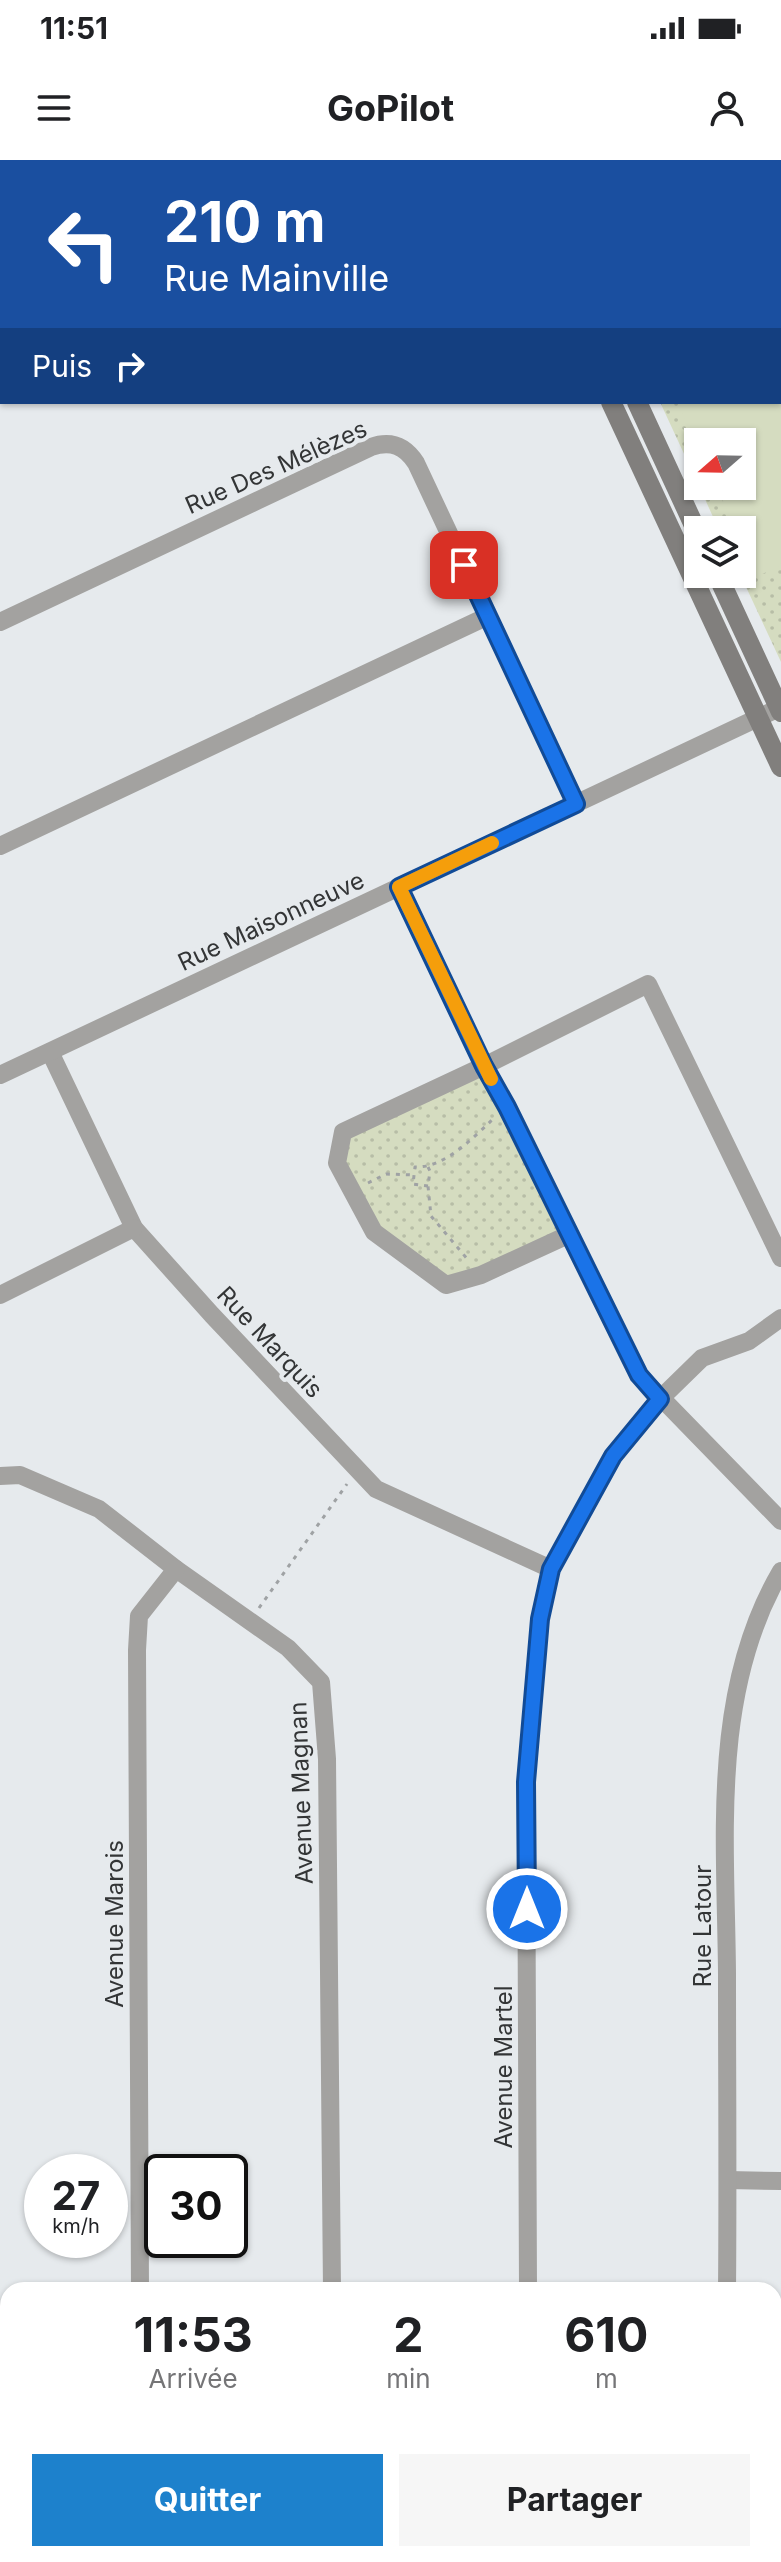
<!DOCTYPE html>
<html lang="fr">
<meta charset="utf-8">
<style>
body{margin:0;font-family:Inter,sans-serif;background:#f6f6f6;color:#202124;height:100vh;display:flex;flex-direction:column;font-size:30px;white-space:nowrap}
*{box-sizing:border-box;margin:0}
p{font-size:26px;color:#757577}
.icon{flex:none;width:44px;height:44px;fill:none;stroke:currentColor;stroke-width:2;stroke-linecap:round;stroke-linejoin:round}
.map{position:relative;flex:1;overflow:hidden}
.drawer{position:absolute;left:0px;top:2122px;width:782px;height:280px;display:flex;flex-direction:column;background:#fff;border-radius:24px 24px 0 0;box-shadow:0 2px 6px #0004}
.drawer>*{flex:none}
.guide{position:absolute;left:0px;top:0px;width:782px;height:244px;box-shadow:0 2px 6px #0004;background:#1a4fa0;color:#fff;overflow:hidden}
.needle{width:52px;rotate:250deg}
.buttons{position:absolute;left:684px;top:268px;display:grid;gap:16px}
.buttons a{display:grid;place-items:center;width:72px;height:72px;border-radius:0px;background:#fff;box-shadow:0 2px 6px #0004;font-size:40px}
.speed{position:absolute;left:24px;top:1994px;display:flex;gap:16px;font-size:40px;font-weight:700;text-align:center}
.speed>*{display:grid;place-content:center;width:104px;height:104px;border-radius:50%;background:#fff;box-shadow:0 2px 6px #0004;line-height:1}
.speed small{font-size:20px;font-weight:400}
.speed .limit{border:4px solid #111;border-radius:12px;background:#fff;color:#111}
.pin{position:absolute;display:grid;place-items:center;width:68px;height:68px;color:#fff;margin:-34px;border-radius:16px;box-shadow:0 4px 12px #0006}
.me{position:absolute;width:88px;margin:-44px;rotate:0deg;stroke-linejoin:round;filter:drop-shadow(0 0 6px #0008)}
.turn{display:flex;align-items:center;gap:28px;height:168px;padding:0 32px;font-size:36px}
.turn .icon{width:104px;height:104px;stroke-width:2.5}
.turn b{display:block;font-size:56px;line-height:68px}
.then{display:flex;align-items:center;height:76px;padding:0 32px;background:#0003;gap:16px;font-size:30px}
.eta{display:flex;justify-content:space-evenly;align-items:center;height:136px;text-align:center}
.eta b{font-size:48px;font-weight:700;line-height:56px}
.primary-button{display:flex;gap:16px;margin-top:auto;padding:16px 32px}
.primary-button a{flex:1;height:92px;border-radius:0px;background:#1d81cc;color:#fff;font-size:32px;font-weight:700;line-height:92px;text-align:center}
.primary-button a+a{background:#f6f6f6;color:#202124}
.status{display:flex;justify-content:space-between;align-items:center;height:56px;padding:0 40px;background:#fff;direction:ltr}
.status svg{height:22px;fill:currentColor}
header{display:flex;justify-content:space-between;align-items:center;height:104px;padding:0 32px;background:#fff;font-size:36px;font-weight:700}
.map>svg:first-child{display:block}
.park{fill:url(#park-dots)}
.garden{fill:#d5dcc0}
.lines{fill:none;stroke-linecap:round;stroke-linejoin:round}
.path{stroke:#9fa2a4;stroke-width:3;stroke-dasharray:4 6;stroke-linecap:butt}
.street{stroke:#a3a2a0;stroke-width:18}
.secondary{stroke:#817f7d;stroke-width:20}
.route-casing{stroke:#114b97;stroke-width:20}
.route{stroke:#1a73e8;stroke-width:14}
.slow{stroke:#f59e0b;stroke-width:14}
.labels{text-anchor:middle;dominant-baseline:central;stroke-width:8;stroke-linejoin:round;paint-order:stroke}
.street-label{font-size:24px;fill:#333536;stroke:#e6eaed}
</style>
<div class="status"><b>11:51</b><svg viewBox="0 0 49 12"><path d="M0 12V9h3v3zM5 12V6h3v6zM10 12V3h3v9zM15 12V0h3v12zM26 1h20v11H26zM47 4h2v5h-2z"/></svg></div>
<header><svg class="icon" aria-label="menu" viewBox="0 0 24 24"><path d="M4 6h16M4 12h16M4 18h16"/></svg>GoPilot<svg class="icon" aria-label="person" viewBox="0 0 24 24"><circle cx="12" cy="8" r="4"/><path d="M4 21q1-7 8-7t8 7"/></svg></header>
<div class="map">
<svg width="781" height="2402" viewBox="0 0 781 2402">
<defs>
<pattern id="park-dots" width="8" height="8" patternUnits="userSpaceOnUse" patternTransform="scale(2)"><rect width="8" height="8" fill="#d5dcc0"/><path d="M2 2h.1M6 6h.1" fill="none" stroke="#b7bda6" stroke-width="1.8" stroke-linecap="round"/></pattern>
</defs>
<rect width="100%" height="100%" fill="#e6eaed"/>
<!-- park -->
<g class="park">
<polygon points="780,49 781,49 781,502 740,414 742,414 742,370 719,370 699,326 742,326 742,282 698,282 698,324 660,242 780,242"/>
<polygon points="484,906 568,1075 446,1125 374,1072 337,1003 343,972"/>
<polygon points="774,2275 781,2275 781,2402 732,2402 732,2394 774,2394"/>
</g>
<!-- garden -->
<polygon class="garden" points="781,102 781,406 757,416 742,383 742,370 736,370 716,326 742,326 742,282 698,282 698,288 677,242 780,242"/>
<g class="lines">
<!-- path -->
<g class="path">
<polyline points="780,63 781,64"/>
<polyline points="428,1007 430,1011 428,1026 431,1056 469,1101"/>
<polyline points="368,1023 386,1014 414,1015"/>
<path d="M428,1026L413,1024L415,1007C444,1008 472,979 492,960"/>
<polyline points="259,1448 347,1324"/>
</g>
<!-- street -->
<g class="street">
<polyline points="276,0 277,2"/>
<polyline points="26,2 31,0"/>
<polyline points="0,14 2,13"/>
<polyline points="780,35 781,35"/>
<path d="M0,462L371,287C391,280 405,286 416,303L576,644"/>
<polyline points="0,686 488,456"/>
<polyline points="399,727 484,906 507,947 639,1215 781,1361"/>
<polyline points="50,892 134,1068 212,1155 376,1329 551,1409"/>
<polyline points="0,915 779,548"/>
<polyline points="568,1075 481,1115 446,1125 374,1072 337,1003 343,972 484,906 648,824 781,1098"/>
<polyline points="0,1135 134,1068"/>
<polyline points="0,1316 20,1315 99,1349 176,1409 288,1488 321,1522 327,1599 332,2130"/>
<polyline points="728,2020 781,2021"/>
<polyline points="140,2130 137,1490 139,1456 176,1409"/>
<polyline points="528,2130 526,1622 540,1459 551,1409 613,1296 660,1239 702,1198 749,1181 781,1158"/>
<path d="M727,2130C728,2025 727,1919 727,1814C726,1679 710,1532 781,1411"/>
<polyline points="0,2179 8,2179"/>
<polyline points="0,2379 8,2379"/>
<polyline points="724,2394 724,2402"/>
<polyline points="540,2402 540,2394"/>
</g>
<!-- secondary -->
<g class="secondary">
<polyline points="498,0 499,2"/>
<polyline points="524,0 525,2"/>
<polyline points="611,242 781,607"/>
<polyline points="637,242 698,374"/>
<polyline points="717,414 781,552"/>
</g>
</g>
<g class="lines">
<!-- route casing -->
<g class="route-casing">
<polyline id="route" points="464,405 576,644 399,727 484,906 507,947 639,1215 660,1239 613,1296 551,1409 540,1459 526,1622 527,1749"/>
</g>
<!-- route -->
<use href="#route" class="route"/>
<!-- slow -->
<polyline class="slow" points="491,919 399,727 492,683"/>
</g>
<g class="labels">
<!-- street labels -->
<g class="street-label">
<text transform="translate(276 307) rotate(-24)">Rue Des Mélèzes</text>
<text transform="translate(271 761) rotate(-25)">Rue Maisonneuve</text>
<text transform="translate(270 1182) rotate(47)">Rue Marquis</text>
<text transform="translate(301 1633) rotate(-92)">Avenue Magnan</text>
<text transform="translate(114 1764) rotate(-90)">Avenue Marois</text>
<text transform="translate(702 1766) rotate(-90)">Rue Latour</text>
<text transform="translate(503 1907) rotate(-90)">Avenue Martel</text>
</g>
</g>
</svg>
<div class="buttons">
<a><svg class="needle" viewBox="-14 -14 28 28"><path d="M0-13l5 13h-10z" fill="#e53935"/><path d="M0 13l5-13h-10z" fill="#757577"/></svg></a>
<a><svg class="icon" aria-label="layers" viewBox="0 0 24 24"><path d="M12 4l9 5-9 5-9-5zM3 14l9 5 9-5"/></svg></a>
</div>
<div class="speed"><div>27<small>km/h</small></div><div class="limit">30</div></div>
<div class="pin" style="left:464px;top:405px;background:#d93025"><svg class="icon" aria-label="arrive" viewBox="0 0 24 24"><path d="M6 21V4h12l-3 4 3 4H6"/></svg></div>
<svg class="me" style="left:527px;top:1749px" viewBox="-20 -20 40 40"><circle r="17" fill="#1a73e8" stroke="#fff" stroke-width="3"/><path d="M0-11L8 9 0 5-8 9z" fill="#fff"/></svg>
<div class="guide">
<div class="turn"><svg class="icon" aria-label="left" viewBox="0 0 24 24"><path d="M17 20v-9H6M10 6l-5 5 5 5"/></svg><div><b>210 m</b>Rue Mainville</div></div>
<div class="then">Puis<svg class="icon" aria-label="right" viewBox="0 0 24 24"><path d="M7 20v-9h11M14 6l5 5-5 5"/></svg></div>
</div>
<section class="drawer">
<div class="eta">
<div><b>11:53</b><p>Arrivée</p></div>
<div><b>2</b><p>min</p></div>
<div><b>610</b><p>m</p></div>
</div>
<div class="primary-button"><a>Quitter</a><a>Partager</a></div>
</section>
</div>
